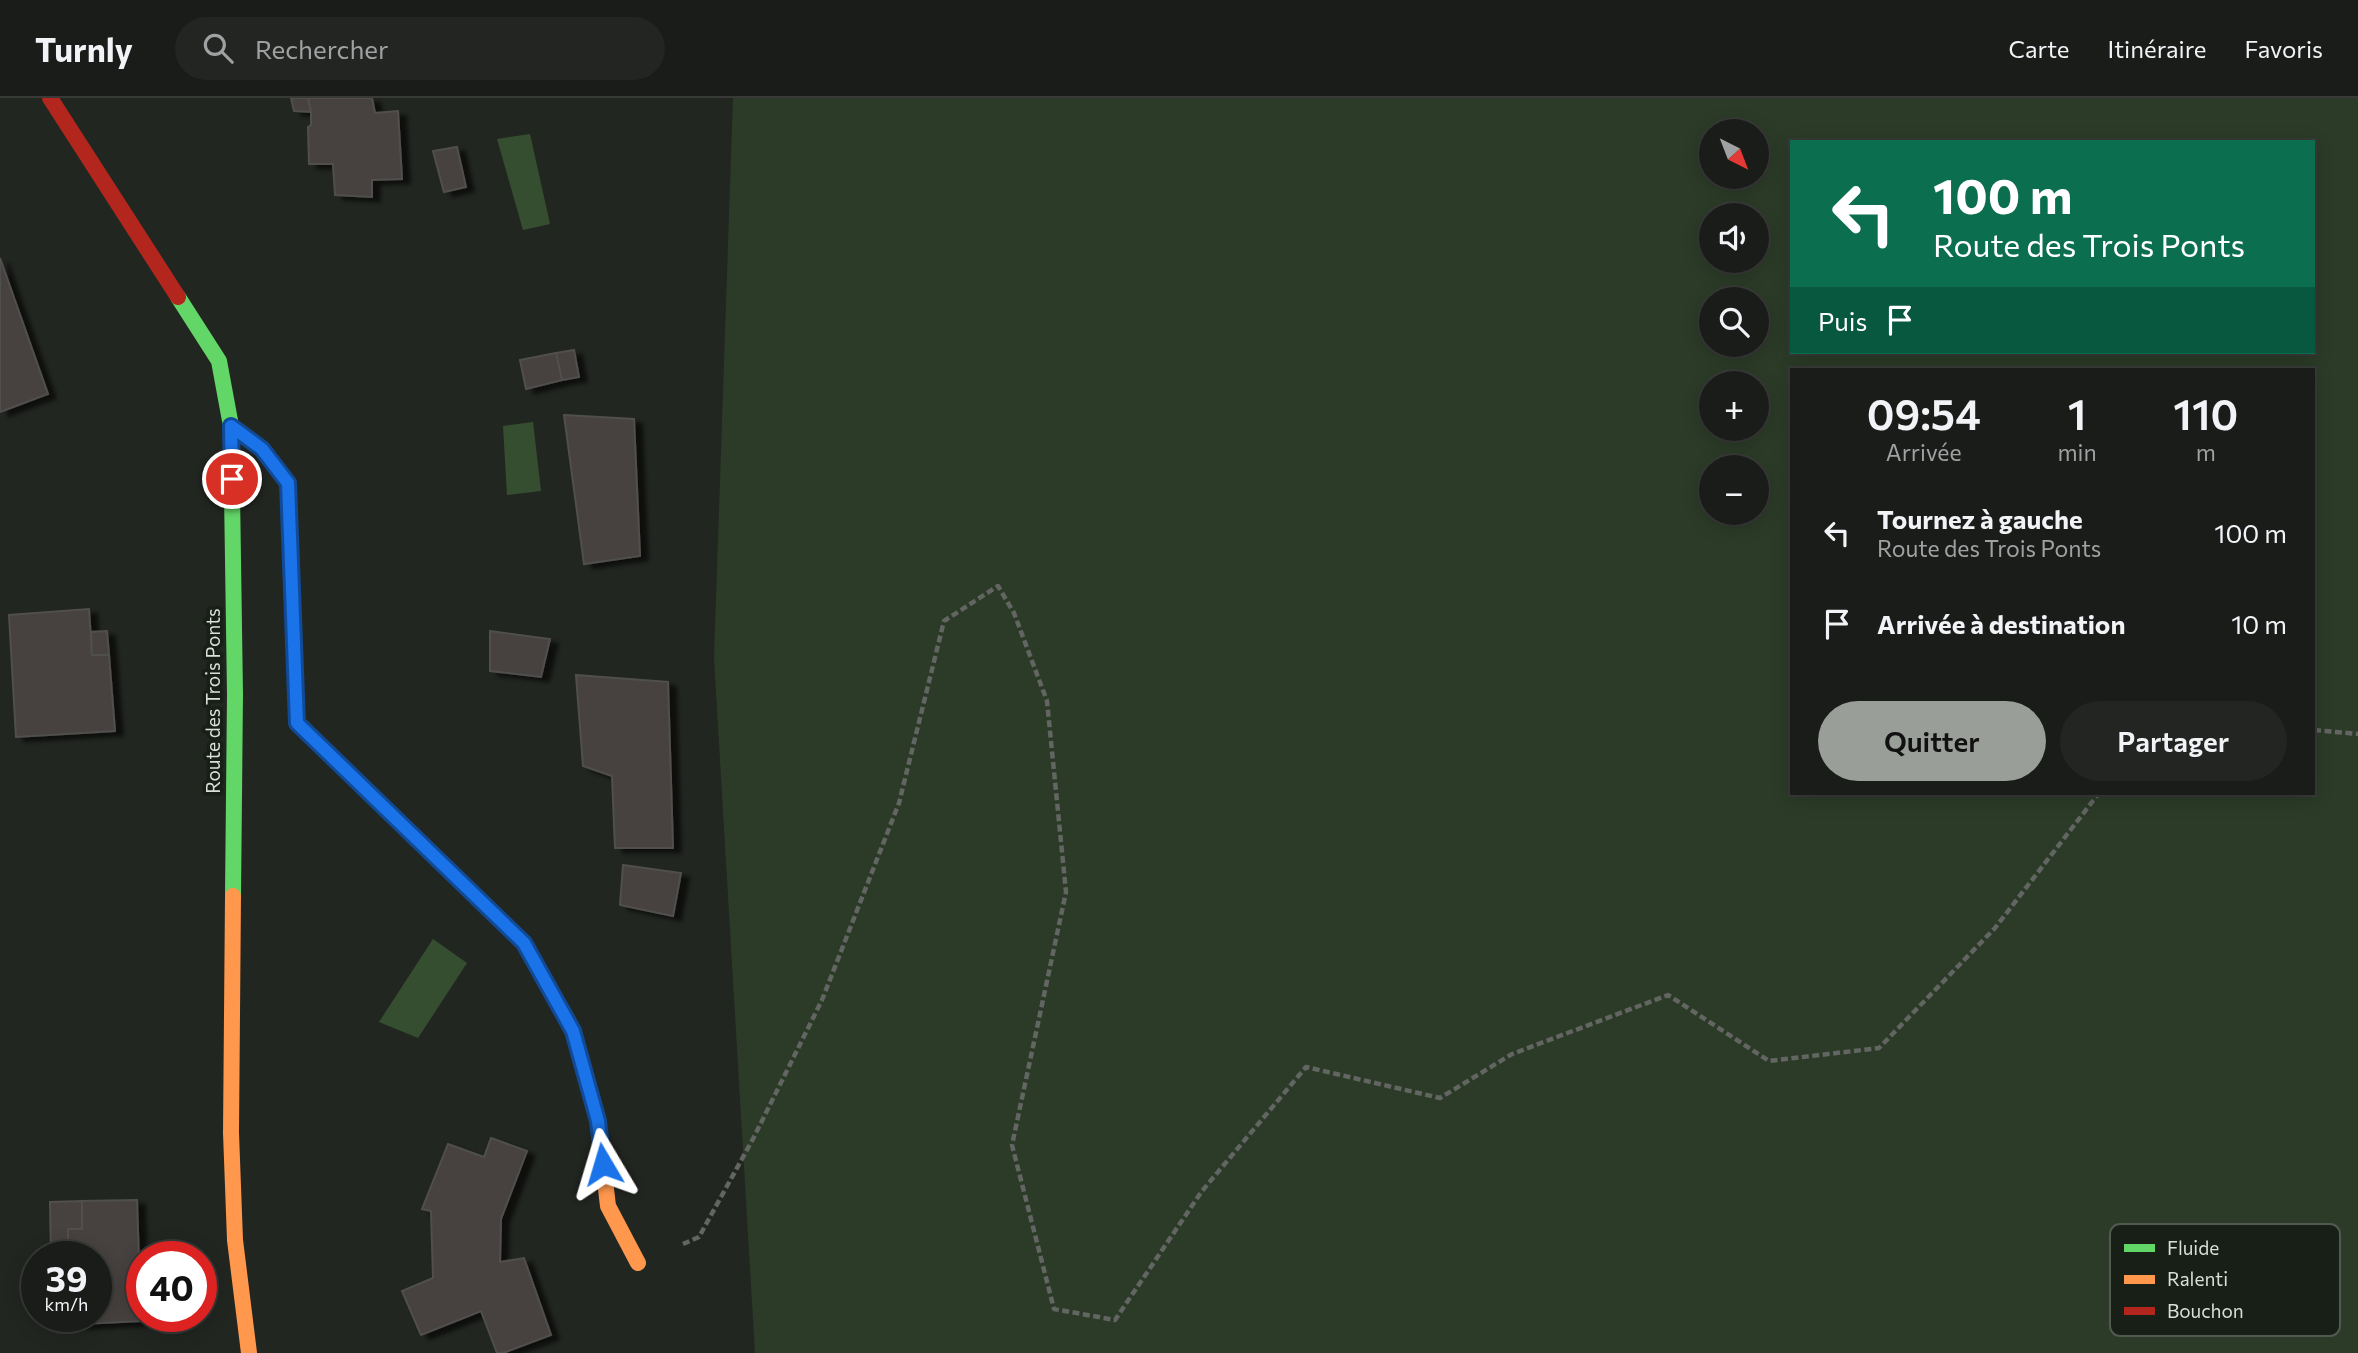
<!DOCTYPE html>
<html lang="fr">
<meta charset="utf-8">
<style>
body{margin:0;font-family:Commissioner,sans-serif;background:#232522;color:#f1f3f6;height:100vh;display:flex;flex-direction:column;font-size:26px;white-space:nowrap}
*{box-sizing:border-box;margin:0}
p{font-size:23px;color:#9fa1a2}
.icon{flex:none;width:38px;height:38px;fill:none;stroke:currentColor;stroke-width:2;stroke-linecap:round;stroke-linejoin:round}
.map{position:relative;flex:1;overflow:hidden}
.drawer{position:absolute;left:1790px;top:270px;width:525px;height:427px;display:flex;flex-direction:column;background:#1a1c19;border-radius:0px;box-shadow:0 4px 18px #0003,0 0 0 2px #383a38}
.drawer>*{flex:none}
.guide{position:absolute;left:1790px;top:42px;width:525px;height:214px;border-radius:0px;box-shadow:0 4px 18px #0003,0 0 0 2px #383a38;background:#0b6e4f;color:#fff;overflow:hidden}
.needle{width:46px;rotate:138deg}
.controls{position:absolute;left:1699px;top:21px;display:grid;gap:14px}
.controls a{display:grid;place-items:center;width:70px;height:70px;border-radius:50%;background:#1a1c19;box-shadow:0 4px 18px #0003,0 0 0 2px #383a38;font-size:35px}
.speed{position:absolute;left:21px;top:1143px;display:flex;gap:14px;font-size:35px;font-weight:700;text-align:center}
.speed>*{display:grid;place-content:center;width:91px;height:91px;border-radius:50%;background:#1a1c19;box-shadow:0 4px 18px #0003,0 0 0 2px #383a38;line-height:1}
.speed small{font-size:18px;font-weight:400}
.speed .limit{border:10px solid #d22;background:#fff;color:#111}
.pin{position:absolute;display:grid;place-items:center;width:60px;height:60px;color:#fff;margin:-30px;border:4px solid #fff;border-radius:50%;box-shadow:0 2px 7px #0007}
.me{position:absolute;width:77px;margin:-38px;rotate:353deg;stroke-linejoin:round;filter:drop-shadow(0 0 5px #0008)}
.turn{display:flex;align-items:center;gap:24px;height:147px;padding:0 28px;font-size:32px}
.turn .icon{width:91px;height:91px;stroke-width:2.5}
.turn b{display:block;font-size:49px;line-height:60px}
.then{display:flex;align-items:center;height:66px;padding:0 28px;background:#0003;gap:14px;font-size:26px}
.eta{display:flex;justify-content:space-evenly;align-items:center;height:119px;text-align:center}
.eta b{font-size:42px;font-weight:600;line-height:49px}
.button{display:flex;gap:14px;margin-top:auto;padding:14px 28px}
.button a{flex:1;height:80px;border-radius:42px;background:#9a9e99;color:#111;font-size:28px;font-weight:600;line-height:80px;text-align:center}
.button a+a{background:#232522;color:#f1f3f6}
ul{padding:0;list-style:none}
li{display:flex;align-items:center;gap:21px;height:91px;padding:0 28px}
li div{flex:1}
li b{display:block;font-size:26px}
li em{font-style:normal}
header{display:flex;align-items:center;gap:42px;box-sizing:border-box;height:98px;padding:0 35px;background:#1a1c19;border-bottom:2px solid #383a38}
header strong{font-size:33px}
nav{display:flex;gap:38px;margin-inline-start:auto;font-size:24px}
.search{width:490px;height:63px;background:#232522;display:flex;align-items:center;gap:18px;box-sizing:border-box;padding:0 24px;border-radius:38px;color:#9fa1a2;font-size:26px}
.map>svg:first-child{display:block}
.green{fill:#2c3b28;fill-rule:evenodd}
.water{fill:#364e30}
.building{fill:#46423f;stroke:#514f4e;stroke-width:2;filter:url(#shadow)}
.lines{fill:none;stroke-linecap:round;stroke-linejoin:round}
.path{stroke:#626561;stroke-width:4.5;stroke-dasharray:7 3.5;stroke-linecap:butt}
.fast{stroke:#63d668;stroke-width:16}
.slow{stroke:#ff974d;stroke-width:16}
.jam{stroke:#b3261e;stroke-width:16}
.route-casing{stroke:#114b97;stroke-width:18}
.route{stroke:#1a73e8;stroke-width:12}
.labels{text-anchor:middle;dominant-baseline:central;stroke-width:7;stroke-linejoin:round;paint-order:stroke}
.street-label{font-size:19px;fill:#dbdfd9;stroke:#181f16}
.key{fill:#181f16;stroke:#525950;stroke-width:2}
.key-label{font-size:19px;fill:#dbdfd9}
</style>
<header>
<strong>Turnly</strong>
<div class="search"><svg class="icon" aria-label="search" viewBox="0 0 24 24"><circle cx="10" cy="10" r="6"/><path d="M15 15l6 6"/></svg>Rechercher</div>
<nav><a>Carte</a><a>Itinéraire</a><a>Favoris</a></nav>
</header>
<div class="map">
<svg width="2358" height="1255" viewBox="0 0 2358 1255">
<defs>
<filter id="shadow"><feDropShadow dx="8" dy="4.5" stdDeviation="2" flood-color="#0009"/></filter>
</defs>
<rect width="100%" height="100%" fill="#222621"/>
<!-- green -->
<path class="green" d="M733,0H2358V1255H755L714,560ZM1712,33H1757V79H1712ZM1792,44H2314V254H1792ZM1712,117H1757V163H1712ZM1757,201V247H1712V201ZM1792,271H2314V695H1792ZM1712,285H1757V331H1712ZM1712,369H1757V415H1712Z"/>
<!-- water -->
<g class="water">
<polygon points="530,36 550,126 523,132 497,41"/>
<polygon points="533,324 541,393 507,397 503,328"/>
<polygon points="433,841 467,865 418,940 379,924"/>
</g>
<!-- building -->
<g class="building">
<polygon points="291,0 308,0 311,14 294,13"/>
<polygon points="308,0 372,0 375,15 398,13 402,81 372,82 372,99 335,97 333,66 309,66 308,29 311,27 311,14"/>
<polygon points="457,49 466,89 444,94 433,53"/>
<polygon points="0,160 48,296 0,314"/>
<polygon points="574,252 579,279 562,282 556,255"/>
<polygon points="556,255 562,282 526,291 520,262"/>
<polygon points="564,317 634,321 640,458 584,466"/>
<polygon points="89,511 92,557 109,557 115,633 16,639 9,517"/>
<polygon points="107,533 109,557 92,557 91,534"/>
<polygon points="490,533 550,541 541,579 490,573"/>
<polygon points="576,577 668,584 673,750 615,750 612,678 583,668"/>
<polygon points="623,767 681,775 673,818 620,807"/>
<polygon points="491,1040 527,1053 501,1121 500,1164 524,1160 551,1237 503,1255 497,1255 481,1213 421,1237 402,1193 433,1180 431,1113 422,1111 448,1046 484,1059"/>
<polygon points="137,1102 141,1223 83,1226 82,1218 96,1218 96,1158 68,1158 68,1131 82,1131 82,1103"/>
<polygon points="82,1103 82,1131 68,1131 68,1158 51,1158 50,1104"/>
<polygon points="53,1218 82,1218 83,1226 53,1227"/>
</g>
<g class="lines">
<!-- path -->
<g class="path">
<polyline points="2314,632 2358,636"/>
<polyline points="683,1146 699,1139 754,1039 822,902 899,705 944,523 998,488 1014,515 1047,603 1066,794 1012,1047 1054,1211 1115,1222 1202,1093 1306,969 1440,1000 1512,956 1668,897 1769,963 1879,950 1995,830 2099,695"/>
</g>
<!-- fast -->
<g class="fast">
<polyline points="178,199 219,263 231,328 235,596 233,798"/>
<polyline points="336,663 524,845 568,923"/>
</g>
<!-- slow -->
<g class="slow">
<polyline points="233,798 231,1035 235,1142 249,1255"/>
<polyline points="568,923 573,933 598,1023 608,1108 638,1165"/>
</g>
<!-- jam -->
<g class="jam">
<polyline points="50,0 178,199"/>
<polyline points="231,328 262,351 288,385 297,625 336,663"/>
</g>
</g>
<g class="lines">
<!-- route casing -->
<g class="route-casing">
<polyline id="route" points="232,381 231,328 262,351 288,385 297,625 524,845 573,933 598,1023 603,1066"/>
</g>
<!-- route -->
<use href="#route" class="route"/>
</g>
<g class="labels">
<!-- street labels -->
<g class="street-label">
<text transform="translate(212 603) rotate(-90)">Route des Trois Ponts</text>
</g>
</g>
<!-- legend -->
<rect x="2110" y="1126" width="230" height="112" rx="10" class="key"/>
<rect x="2124" y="1146" width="31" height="8" fill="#63d668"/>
<rect x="2124" y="1177" width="31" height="9" fill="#ff974d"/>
<rect x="2124" y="1209" width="31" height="8" fill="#b3261e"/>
<g class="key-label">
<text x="2167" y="1157">Fluide</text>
<text x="2167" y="1188">Ralenti</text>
<text x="2167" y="1220">Bouchon</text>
</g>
</svg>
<div class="controls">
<a><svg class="needle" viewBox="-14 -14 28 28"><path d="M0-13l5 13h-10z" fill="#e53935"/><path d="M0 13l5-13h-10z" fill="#9fa1a2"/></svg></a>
<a><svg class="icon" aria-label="sound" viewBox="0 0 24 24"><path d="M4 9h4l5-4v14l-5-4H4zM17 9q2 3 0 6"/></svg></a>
<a><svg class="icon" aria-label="search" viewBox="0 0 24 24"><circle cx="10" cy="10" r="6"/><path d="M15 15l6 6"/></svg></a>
<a>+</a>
<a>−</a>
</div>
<div class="speed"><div>39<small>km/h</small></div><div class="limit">40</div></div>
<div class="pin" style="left:232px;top:381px;background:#d93025"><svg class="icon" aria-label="arrive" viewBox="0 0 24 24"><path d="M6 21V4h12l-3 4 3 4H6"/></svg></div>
<svg class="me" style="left:603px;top:1066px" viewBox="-20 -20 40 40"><path d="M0-17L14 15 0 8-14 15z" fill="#1a73e8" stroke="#fff" stroke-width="4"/></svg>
<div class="guide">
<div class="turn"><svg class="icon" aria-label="left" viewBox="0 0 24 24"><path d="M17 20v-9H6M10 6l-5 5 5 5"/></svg><div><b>100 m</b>Route des Trois Ponts</div></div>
<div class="then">Puis<svg class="icon" aria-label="arrive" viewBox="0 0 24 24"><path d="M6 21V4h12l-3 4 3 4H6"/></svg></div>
</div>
<section class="drawer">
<div class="eta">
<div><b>09:54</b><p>Arrivée</p></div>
<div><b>1</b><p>min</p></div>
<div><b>110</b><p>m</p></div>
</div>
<ul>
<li><svg class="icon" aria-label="left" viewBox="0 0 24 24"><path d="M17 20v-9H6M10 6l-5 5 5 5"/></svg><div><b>Tournez à gauche</b><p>Route des Trois Ponts</p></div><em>100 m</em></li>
<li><svg class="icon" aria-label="arrive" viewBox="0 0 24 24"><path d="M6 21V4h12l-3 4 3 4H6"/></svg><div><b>Arrivée à destination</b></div><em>10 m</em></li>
</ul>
<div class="button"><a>Quitter</a><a>Partager</a></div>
</section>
</div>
